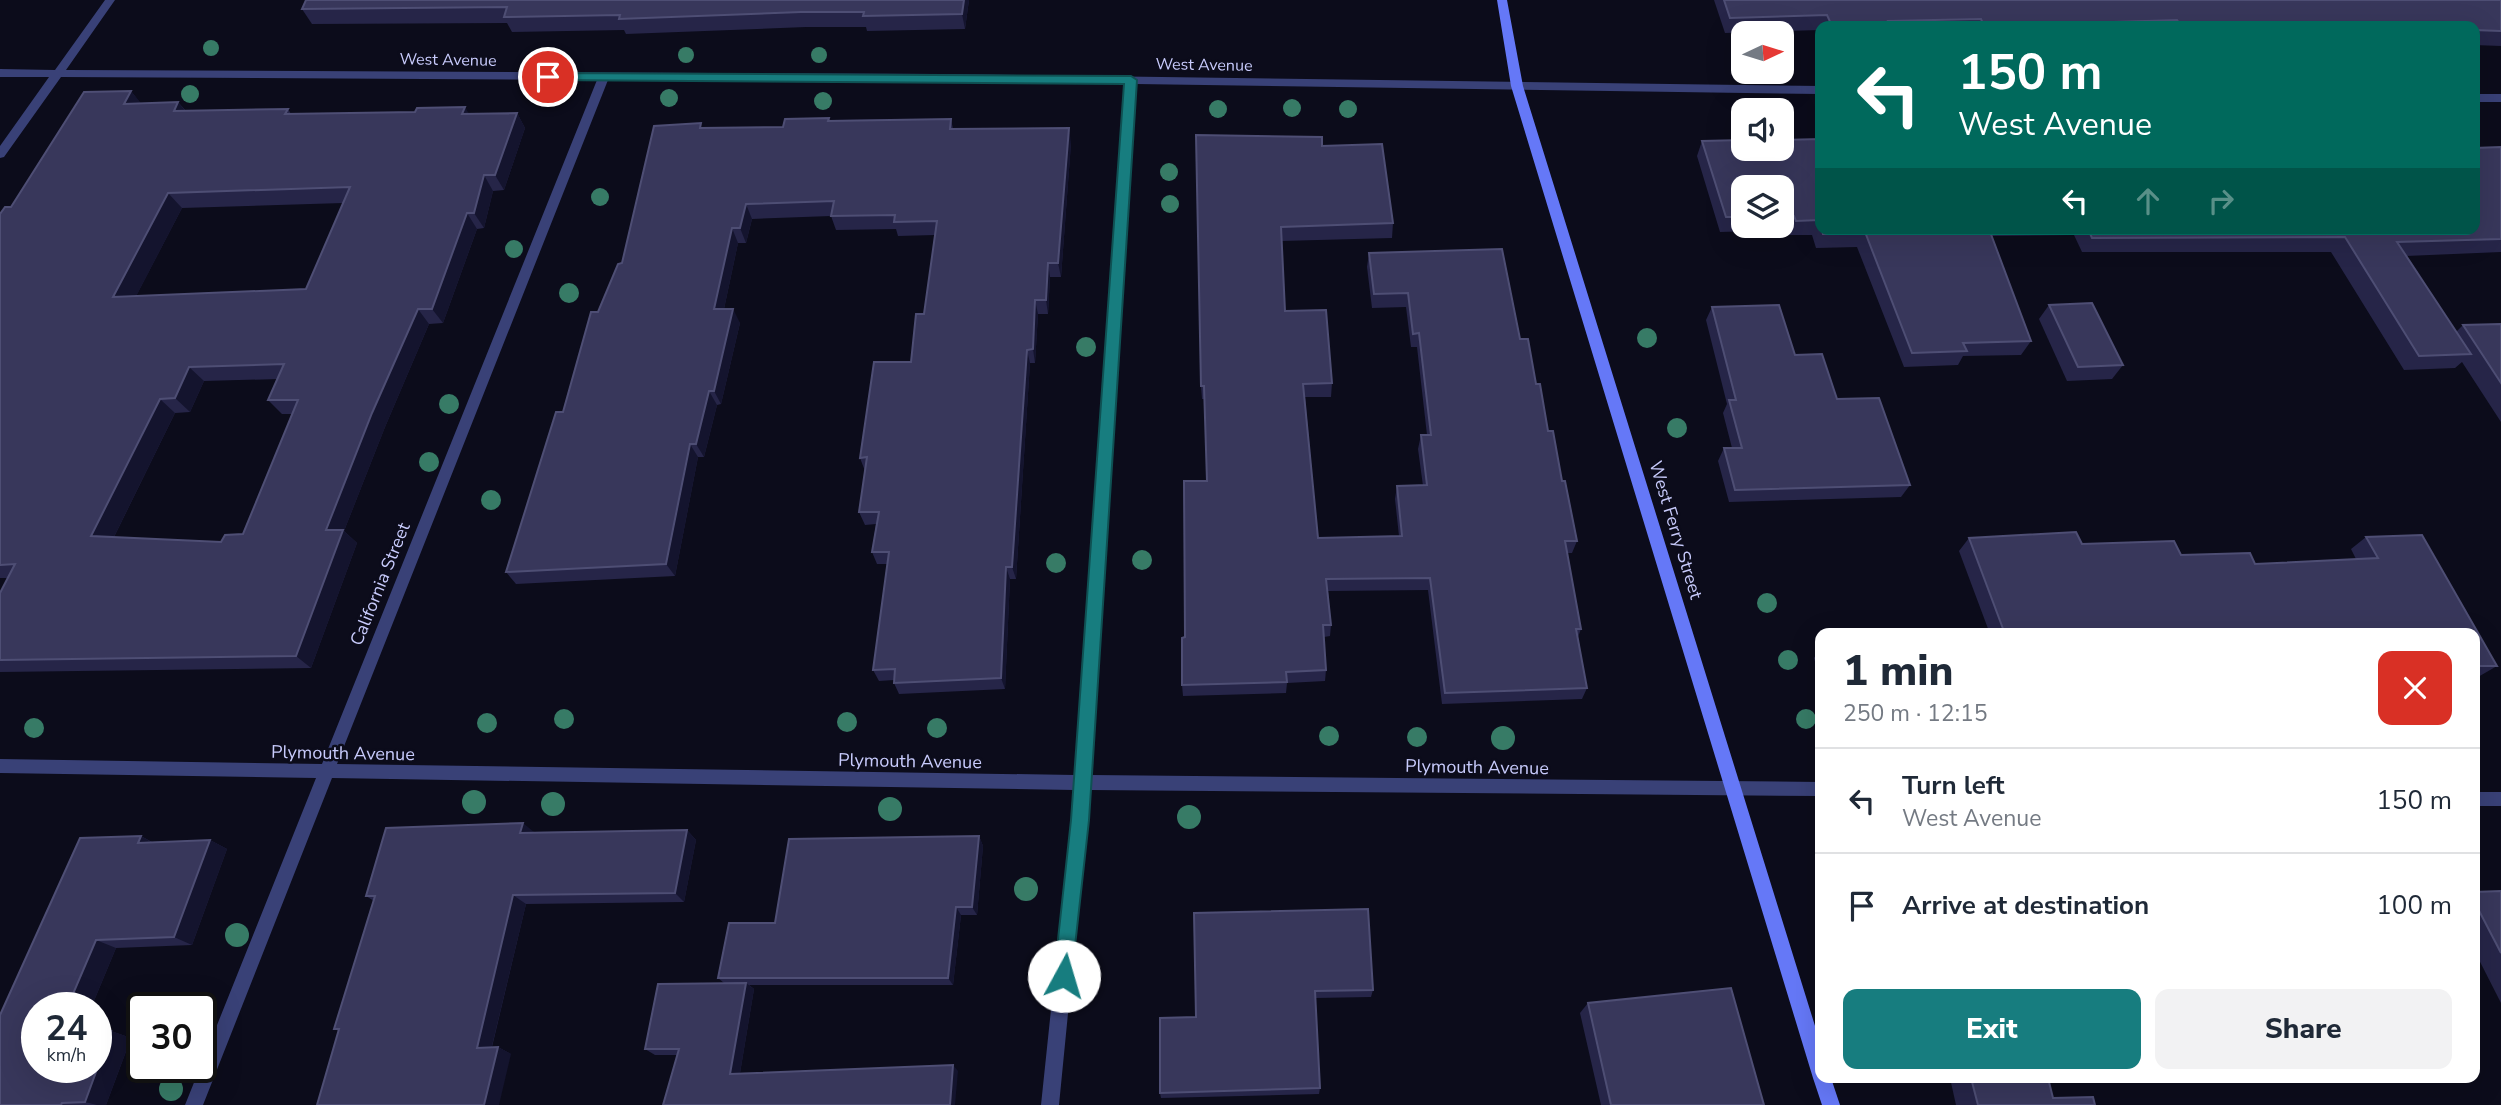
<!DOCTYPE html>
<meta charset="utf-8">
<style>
body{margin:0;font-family:"Nunito Sans",sans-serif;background:#f2f2f3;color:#1f2937;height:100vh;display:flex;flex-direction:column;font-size:26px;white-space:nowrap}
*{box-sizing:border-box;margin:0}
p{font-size:23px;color:#747a83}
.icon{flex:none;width:38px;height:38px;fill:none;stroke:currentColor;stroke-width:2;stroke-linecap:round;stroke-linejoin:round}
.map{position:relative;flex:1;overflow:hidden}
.side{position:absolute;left:1815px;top:628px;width:665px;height:455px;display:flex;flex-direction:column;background:#fff;border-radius:14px;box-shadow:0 7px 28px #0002}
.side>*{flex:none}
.top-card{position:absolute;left:1815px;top:21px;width:665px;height:214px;border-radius:14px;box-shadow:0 7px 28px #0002;background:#00695c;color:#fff;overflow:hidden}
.needle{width:46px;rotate:86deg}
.buttons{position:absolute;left:1731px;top:21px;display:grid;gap:14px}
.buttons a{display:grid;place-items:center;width:63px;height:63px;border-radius:14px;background:#fff;box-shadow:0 7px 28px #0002;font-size:35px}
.speed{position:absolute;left:21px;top:992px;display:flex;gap:14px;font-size:35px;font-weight:700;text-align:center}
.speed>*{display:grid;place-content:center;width:91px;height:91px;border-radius:50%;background:#fff;box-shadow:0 7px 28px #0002;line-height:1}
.speed small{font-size:18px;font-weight:400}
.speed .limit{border:4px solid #111;border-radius:10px;background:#fff;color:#111}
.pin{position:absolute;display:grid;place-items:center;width:60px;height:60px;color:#fff;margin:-30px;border:4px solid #fff;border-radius:50%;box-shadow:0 2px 7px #0007}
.me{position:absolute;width:77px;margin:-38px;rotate:6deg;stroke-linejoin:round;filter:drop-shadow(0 0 5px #0008)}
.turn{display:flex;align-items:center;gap:24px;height:147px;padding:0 28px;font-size:32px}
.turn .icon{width:91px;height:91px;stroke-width:2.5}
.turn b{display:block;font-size:49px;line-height:60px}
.lanes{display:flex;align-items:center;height:66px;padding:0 28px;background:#0003;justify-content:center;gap:35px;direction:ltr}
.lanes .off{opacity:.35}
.round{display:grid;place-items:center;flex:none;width:74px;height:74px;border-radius:14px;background:#f2f2f3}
.headline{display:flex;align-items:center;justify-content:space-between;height:119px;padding:0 28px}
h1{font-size:42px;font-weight:800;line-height:52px}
.cta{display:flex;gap:14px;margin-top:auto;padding:14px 28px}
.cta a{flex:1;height:80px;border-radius:14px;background:#177d7f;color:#fff;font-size:28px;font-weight:800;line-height:80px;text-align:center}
.cta a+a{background:#f2f2f3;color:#1f2937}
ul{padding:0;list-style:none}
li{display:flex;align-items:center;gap:21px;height:105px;padding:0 28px;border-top:2px solid #e0e1e3}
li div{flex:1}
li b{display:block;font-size:26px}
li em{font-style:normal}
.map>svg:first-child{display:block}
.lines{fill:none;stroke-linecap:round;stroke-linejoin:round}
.street{fill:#394177;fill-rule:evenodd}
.secondary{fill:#6578f7;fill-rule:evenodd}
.tree{fill:#377b66}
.wall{fill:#262548;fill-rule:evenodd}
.shaded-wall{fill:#14142e}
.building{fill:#38375b;stroke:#4e4e74;stroke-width:2;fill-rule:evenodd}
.route{fill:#177d7f;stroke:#0f5153;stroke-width:2}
.labels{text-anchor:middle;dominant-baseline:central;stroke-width:5;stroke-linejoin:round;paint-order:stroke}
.far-street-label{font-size:16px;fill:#c8cbfc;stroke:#0c0c1b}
.street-label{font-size:18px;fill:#c8cbfc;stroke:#0c0c1b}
</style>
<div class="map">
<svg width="2501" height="1105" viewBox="0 0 2501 1105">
<rect width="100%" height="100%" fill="#0c0c1b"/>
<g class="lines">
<!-- street -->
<g class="street">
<path d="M105,0H115L66,70L943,74L1820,86V94L1136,84L1091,775L1820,782V796L1090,790L1059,1105H1041L1074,790L332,778L203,1105H185L316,778L0,773V759L322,764L597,80L61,77L4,157L0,158V146L49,77H0V69L55,70ZM608,80L1125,84L1075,775L337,764Z"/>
<rect x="2474" y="94" width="27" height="8"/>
<rect x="2474" y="792" width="27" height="14"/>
</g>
<!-- secondary -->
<polygon class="secondary" points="1497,0 1507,0 1523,86 1820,1042 1820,1078 1831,1078 1840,1105 1822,1105 1813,1078 1511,86"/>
</g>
<!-- trees -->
<g class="tree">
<circle cx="211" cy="48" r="8"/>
<circle cx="686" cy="55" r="8"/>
<circle cx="819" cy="55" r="8"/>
<circle cx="190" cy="94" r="9"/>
<circle cx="669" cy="98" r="9"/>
<circle cx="823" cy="101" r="9"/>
<circle cx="1292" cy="108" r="9"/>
<circle cx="1218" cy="109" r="9"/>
<circle cx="1348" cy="109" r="9"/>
<circle cx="1169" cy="172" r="9"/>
<circle cx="600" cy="197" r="9"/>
<circle cx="1170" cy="204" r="9"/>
<circle cx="514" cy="249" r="9"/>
<circle cx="569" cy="293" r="10"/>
<circle cx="1647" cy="338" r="10"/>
<circle cx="1086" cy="347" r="10"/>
<circle cx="449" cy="404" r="10"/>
<circle cx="1677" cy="428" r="10"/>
<circle cx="429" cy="462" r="10"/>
<circle cx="491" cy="500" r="10"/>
<circle cx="1142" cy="560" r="10"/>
<circle cx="1056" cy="563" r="10"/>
<circle cx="1767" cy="603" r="10"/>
<circle cx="1788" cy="660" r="10"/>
<circle cx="564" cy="719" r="10"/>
<circle cx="1806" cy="719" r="10"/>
<circle cx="847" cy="722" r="10"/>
<circle cx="487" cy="723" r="10"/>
<circle cx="34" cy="728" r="10"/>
<circle cx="937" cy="728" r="10"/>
<circle cx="1329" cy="736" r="10"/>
<circle cx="1503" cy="738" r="12"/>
<circle cx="1417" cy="737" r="10"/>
<circle cx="474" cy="802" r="12"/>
<circle cx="553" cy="804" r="12"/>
<circle cx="890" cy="809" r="12"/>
<circle cx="1189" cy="817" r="12"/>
<circle cx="1026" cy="889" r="12"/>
<circle cx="237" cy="935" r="12"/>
<circle cx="171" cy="1089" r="12"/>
</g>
<!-- wall -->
<g class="wall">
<polygon points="306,0 969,0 965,29 867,31 866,27 806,27 626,34 624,30 512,32 507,23 312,24 302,9"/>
<polygon points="1714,0 2501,0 2501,46 2474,45 2474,26 1820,26 1820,30 1725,33"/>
<path d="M131,91L141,104L178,102L186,111L288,109L291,114H469L517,113L525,128L504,190L493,191L484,228L477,229L443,323L429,324L385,427L344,531L357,543L311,668L0,672V593L8,578H0V214L11,207ZM343,203L306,289L136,296L182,208ZM278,379L268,400L282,414H292L243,534L221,542L114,537L175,413L190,412L204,381Z"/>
<polygon points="829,118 830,120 951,119 953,129 1071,143 1061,277 1050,277 1048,314 1038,314 1035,363 1030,363 1016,579 1010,579 1005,689 899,694 894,683 894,680 879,681 873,670 887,564 877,564 872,552 876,524 865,525 859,512 865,471 860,458 911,362 924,314 935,235 898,236 896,229 836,230 831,216 752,219 746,243 738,243 724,309 740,323 721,404 717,405 704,457 698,457 675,576 516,584 506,572 598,312 622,263 703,128 783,127"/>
<path d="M1820,139V229H2474L2501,147V252L2406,256L2456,332L2463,325L2501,324V422L2462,362L2455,368L2404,370L2331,252H2082L2074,235L1992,236L2031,341L2021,355L1963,356L1958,365L1904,367L1857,247L1816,248L1812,235H1789L1788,230L1720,232L1697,156L1702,141ZM1743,187H1782V226H1743Z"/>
<polygon points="1322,146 1393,223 1392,238 1281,241 1285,311 1332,383 1331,397 1305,397 1318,538 1399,536 1395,499 1397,486 1423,486 1418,449 1421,435 1427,435 1417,347 1411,347 1406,307 1372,308 1367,267 1369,253 1520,339 1536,384 1562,481 1577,541 1572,553 1567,553 1581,629 1578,637 1587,688 1582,699 1442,704 1428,590 1328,591 1331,625 1330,636 1324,637 1326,670 1325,681 1287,683 1286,693 1183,696 1182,685 1185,637 1207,481 1205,399 1202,399 1201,386"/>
<polygon points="2049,305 2123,365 2112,379 2067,381 2039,319"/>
<polygon points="1712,307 1795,355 1837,399 1910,485 1901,497 1729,502 1718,461 1724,448 1732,448 1723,413 1727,404 1706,320"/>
<polygon points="2076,532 2082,544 2174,541 2181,555 2250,553 2255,564 2356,559 2351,549 2366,537 2422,535 2497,666 2478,677 2474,677 2474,634 1990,634 1959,551 1969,538"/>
<polygon points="1820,649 1820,680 1814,658"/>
<polygon points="687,830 696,840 684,902 526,904 492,1047 498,1047 511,1054 339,1031 334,1029 374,901 366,896 534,832"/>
<polygon points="141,836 152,842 210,840 227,849 192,945 116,948 91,1008 37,1008 37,1068 96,1068 96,1032 111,1031 131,1038 106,1105 0,1105 0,1015 80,838"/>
<polygon points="979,836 983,846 977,915 961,915 953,985 749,985 754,989 740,1073 958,1071 663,1105 677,1055 655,1055 645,1049 724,983 718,978 775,923"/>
<polygon points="2501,891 2501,1003 2474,950 2474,892"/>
<polygon points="1194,913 1373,990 1371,997 1315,998 1320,1088 1319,1094 1161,1098 1160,1093 1196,1017"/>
<polygon points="1588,1003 1764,1105 1601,1105 1580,1013"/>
<polygon points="1950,1078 2048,1078 2053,1098 2095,1105 1956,1105"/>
</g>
<!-- shaded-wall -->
<g class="shaded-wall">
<polygon points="964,0 969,0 965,29 962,14"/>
<polygon points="131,91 144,107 124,104"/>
<polygon points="178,102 191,118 174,111"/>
<polygon points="465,107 474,122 462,114"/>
<polygon points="517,113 525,128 504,190 495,175"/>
<polygon points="1069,128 1071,143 1061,277 1058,263"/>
<polygon points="484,175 493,191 484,228 474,213"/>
<polygon points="168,193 182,208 128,312 113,297"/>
<polygon points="746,204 752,219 746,243 740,228"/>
<polygon points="467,213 477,229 443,323 432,309"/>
<polygon points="732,228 738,243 721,323 714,309"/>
<polygon points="1048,263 1050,277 1048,314 1046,300"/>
<polygon points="1035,300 1038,314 1035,363 1033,349"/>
<polygon points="418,309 429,324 385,427 344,531 357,543 311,668 296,656 326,530 372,413"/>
<polygon points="733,309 740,323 721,404 714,391"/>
<polygon points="1027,350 1030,363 1016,579 1012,567"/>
<polygon points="189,367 204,381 190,412 175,398"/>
<polygon points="709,391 717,405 704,457 696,444"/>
<polygon points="160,399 175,413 108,549 91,536"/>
<polygon points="690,444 698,457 675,576 666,564"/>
<polygon points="1006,567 1010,579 1005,689 1001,678"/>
<polygon points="523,823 534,832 520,833"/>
<polygon points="687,830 696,840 684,902 675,893"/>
<polygon points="141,836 158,846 138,843"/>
<polygon points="979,836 983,846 977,915 972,907"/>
<polygon points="210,840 227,849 192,945 174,937"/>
<polygon points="513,895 526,904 490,1054 477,1048"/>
<polygon points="956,907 961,915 953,985 948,978"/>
<polygon points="96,940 116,948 91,1008 67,1008"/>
<polygon points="746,983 754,989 739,1079 730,1074"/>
<polygon points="111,1031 131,1038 106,1105 97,1105 85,1102"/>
<polygon points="498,1047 511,1054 499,1105 484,1105"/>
<polygon points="953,1065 958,1071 955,1105 950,1105"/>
</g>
<!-- building -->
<g class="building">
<polygon points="306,0 964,0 962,14 863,16 864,12 801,12 619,19 620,15 504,17 507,7 302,9"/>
<polygon points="1724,0 2501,0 2501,31 2474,30 2474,26 2181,26 2177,20 1984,26 1981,19 1888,21 1890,26 1832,26 1827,15 1730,18"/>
<path d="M131,91L124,104L178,102L174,111L288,109L285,114L415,112L417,108L465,107L462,114L517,113L495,175H484L474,213H467L432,309H418L372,413L326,530H343L296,656L0,660V593L15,564L0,565V214L5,207H11L84,92ZM350,187L306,289L113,297L168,193ZM284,364L268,400H298L243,534L225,535L221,542L91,536L160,399L175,398L189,367Z"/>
<polygon points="829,118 828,121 951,119 950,129 1069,128 1058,263 1048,263 1046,300 1035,300 1033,349 1027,350 1012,567 1006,567 1001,678 894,683 895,669 873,670 889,552 872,552 879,512 859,512 867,457 860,458 874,362 911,362 916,314 924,314 937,221 894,222 895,215 831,216 834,201 746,204 740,228 732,228 714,309 733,309 714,391 709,391 696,444 690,444 666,564 506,572 556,412 563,412 591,312 598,312 618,264 622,263 654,126 701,123 700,128 783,127 785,119"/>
<polygon points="1196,135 1322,137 1322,146 1382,144 1393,223 1281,227 1285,311 1326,310 1332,383 1303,384 1318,538 1402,536 1397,486 1427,485 1421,435 1431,435 1419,333 1413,334 1408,293 1374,294 1369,253 1502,249 1520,339 1528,339 1536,384 1540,384 1548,431 1553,431 1562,481 1565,481 1577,541 1565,541 1581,629 1576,629 1587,688 1445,693 1430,578 1326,579 1331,625 1323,625 1326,670 1286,672 1287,682 1182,685 1182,638 1185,637 1184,481 1207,481 1204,386 1201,386"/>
<polygon points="1820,139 1820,224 1819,220 1796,221 1794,216 1782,216 1782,187 1743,187 1743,217 1726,217 1702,141 1743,140 1743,149 1782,149 1782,140"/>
<polygon points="2501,147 2501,239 2397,242 2471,354 2419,356 2345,237 2092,238 2088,229 2474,229 2474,148"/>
<polygon points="1822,229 1989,229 2031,341 1963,343 1967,351 1912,353 1865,232 1823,234"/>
<polygon points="2092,303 2123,365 2078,367 2049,305"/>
<polygon points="1779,305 1795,355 1822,354 1837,399 1879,398 1910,485 1735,490 1724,448 1742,448 1729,400 1736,400 1712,307"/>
<polygon points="2501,324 2501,383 2463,325"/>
<polygon points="2076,532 2082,544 2174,541 2181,555 2250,553 2255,564 2378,558 2366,537 2422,535 2497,666 2474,666 2474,634 2005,634 1969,538"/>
<polygon points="523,823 520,833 687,830 675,893 513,895 477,1048 498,1047 484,1105 317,1105 339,1029 334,1029 375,896 366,896 386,828"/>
<polygon points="141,836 138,843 210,840 174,937 96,940 67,1008 37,1008 37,1068 96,1068 96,1032 111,1031 85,1102 62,1103 61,1105 0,1105 0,1015 80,838"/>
<polygon points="979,836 972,907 956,907 948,978 718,978 729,923 775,923 789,839"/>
<polygon points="2501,891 2501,953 2474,901 2474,892"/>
<polygon points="1368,909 1373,990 1315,991 1320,1088 1160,1093 1160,1018 1196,1017 1194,913"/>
<polygon points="746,983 730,1074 953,1065 950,1105 663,1105 679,1049 645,1049 658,984"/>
<polygon points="1731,988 1764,1105 1611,1105 1588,1003"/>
<polygon points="1971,1078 2048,1078 2053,1098 2093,1097 2095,1105 1978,1105"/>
</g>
<!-- route -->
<polygon class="route" points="548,73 1131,76 1137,80 1089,820 1071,982 1064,985 1057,982 1054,976 1071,820 1124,84 544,80 542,77"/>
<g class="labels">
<!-- far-street labels -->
<g class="far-street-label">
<text transform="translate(448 60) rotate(1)">West Avenue</text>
<text transform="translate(1204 65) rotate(1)">West Avenue</text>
</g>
<!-- street labels -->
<g class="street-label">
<text transform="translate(1676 530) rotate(73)">West Ferry Street</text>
<text transform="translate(380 584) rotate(-68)">California Street</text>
<text transform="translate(343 753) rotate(1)">Plymouth Avenue</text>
<text transform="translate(910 761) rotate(1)">Plymouth Avenue</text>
<text transform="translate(1477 767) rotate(1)">Plymouth Avenue</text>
</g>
</g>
</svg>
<div class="buttons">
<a><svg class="needle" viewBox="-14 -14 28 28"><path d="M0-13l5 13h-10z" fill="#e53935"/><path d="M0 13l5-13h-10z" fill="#747a83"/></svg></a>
<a><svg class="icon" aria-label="sound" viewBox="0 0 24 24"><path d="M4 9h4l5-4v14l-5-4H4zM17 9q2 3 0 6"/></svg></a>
<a><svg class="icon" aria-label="layers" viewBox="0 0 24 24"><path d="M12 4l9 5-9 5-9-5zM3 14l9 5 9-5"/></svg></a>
</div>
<div class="speed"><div>24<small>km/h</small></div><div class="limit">30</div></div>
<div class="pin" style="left:548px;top:77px;background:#d93025"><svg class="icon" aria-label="arrive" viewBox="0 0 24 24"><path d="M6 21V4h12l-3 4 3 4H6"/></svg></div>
<svg class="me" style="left:1064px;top:976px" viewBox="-20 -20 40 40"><circle r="19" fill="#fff"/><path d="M0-13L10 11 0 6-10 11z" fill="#177d7f"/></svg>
<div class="top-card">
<div class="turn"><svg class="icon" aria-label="left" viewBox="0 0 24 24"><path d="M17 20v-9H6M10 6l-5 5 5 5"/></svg><div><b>150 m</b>West Avenue</div></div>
<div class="lanes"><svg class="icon" aria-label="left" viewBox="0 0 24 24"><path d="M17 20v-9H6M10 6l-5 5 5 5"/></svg><svg class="icon off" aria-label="ahead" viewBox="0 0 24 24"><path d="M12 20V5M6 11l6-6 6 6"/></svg><svg class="icon off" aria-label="right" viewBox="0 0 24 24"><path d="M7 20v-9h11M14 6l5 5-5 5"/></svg></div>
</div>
<section class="side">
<div class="headline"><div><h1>1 min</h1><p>250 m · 12:15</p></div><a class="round" style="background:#d93025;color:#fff"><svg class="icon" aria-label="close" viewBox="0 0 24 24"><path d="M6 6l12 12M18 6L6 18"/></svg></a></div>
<ul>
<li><svg class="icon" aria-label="left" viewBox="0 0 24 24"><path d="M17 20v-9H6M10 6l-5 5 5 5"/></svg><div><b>Turn left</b><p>West Avenue</p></div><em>150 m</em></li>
<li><svg class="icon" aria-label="arrive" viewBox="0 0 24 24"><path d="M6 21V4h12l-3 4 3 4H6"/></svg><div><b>Arrive at destination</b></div><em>100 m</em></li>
</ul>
<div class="cta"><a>Exit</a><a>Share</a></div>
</section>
</div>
